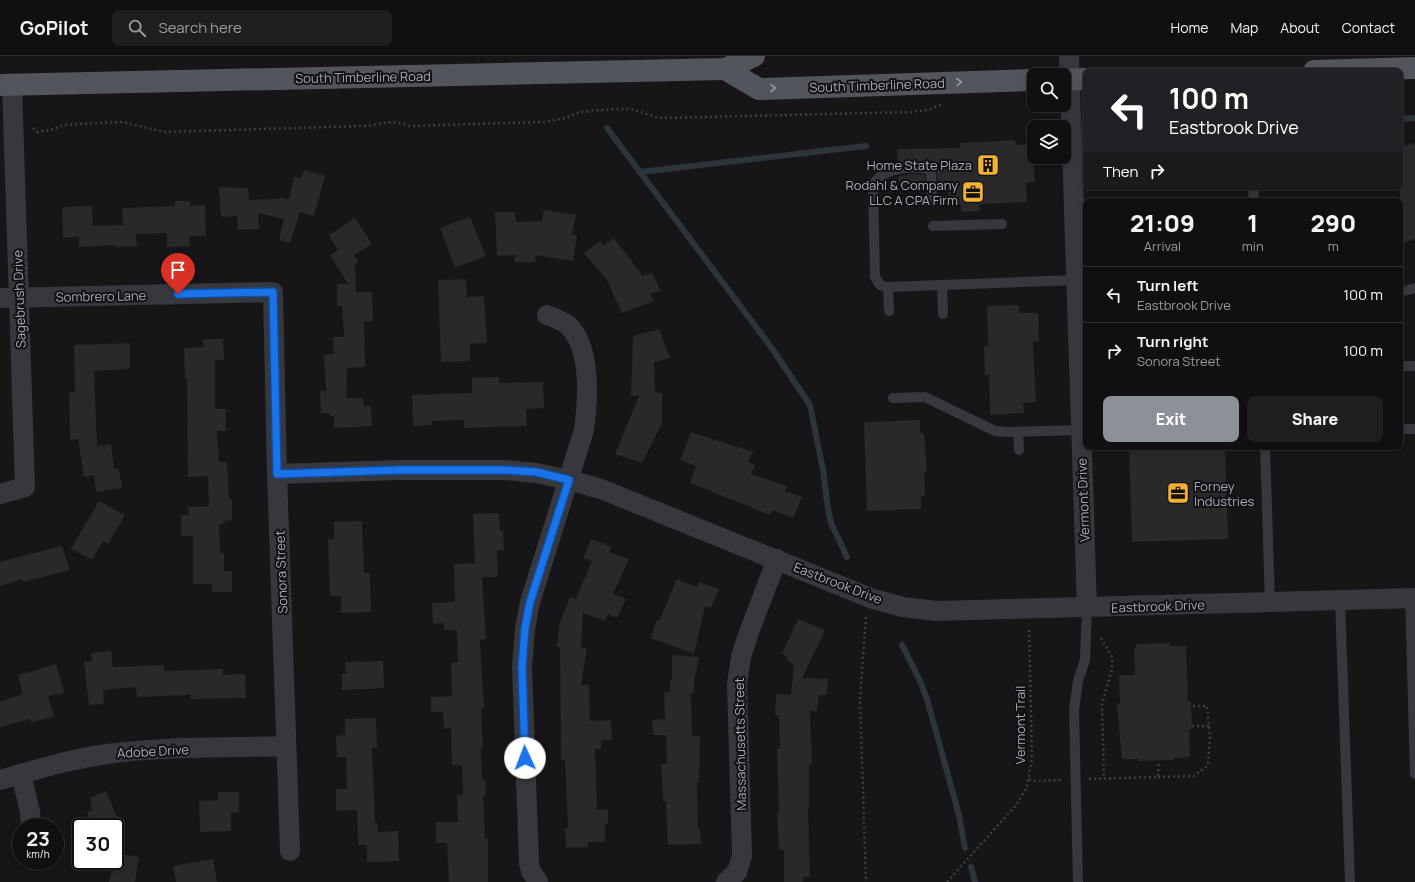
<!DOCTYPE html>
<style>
body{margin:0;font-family:Manrope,sans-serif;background:#1e1e20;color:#f1f3f6;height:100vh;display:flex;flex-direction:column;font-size:15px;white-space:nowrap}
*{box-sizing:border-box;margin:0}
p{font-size:13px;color:#9c9d9f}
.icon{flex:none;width:22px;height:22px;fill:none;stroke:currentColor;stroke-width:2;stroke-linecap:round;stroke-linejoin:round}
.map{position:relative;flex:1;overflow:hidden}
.panel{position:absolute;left:1083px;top:142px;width:320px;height:252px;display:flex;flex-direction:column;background:#101012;border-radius:8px;box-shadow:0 2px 6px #0003,0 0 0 1px #303032}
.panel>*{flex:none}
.guide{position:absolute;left:1083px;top:12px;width:320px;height:122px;border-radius:8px;box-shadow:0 2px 6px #0003,0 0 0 1px #303032;background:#202124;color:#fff;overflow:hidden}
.tools{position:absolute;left:1027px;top:12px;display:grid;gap:8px}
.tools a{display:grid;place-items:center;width:44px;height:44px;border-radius:8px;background:#101012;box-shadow:0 2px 6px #0003,0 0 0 1px #303032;font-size:20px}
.speed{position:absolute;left:12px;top:762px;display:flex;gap:8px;font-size:20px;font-weight:700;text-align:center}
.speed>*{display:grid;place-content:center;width:52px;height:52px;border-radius:50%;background:#101012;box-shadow:0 2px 6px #0003,0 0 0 1px #303032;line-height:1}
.speed small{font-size:10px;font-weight:400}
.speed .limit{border:2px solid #111;border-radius:6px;background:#fff;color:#111}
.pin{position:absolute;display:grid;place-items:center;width:34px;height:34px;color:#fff;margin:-41px -17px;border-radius:50% 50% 50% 0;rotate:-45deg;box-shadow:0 0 4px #0007}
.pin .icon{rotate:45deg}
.me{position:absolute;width:44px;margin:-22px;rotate:358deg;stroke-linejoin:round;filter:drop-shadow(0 0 3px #0008)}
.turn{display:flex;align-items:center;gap:14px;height:84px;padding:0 20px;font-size:18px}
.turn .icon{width:52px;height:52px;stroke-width:2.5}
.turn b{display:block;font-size:28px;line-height:34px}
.then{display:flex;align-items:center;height:38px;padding:0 20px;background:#0003;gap:8px;font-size:15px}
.eta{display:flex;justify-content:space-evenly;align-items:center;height:68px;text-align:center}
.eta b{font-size:24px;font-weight:800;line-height:28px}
.action{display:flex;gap:8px;margin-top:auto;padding:8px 20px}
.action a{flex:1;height:46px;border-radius:8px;background:#8c9099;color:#fff;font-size:16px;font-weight:800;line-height:46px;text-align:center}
.action a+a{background:#1e1e20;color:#f1f3f6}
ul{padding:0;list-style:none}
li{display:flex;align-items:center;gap:12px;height:56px;padding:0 20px;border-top:1px solid #303032}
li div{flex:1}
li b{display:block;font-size:15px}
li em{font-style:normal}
header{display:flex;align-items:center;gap:24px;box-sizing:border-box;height:56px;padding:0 20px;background:#101012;border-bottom:1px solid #303032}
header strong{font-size:19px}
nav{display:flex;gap:22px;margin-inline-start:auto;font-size:14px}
.search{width:280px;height:36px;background:#1e1e20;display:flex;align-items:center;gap:10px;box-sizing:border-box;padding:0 14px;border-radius:8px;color:#9c9d9f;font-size:15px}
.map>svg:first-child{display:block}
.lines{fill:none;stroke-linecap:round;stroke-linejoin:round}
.stream{stroke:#2c353c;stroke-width:6}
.building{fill:#29292c}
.path{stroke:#3d3f44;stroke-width:2.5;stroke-dasharray:2 3;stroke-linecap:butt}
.service{stroke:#37383d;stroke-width:10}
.minor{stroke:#37383d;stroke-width:20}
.primary{stroke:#53555c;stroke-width:22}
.oneway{stroke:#979ba6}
.route-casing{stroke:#114b97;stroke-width:10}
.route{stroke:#1a73e8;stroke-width:7}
.labels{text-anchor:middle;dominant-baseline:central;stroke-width:4;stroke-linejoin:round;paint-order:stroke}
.street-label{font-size:13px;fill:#a8adb8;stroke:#111113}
.poi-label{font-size:13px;fill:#a8adb8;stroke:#111113;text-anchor:end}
</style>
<header>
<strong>GoPilot</strong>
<div class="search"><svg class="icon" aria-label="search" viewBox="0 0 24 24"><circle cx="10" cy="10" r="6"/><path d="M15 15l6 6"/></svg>Search here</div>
<nav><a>Home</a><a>Map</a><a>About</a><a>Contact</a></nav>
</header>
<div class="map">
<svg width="1415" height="826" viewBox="0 0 1415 826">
<rect width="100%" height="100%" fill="#161618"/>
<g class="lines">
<!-- stream -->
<g class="stream">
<polyline points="1400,63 1415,62"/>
<polyline points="607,72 771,291 810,349 823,414 828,453 831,467 847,501"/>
<polyline points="640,116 866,90"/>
<polyline points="902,589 921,627 927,643 959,759 965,792"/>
<polyline points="971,811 975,826"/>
</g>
</g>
<!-- building -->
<g class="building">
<polygon points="1015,84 1016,89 1033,88 1035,126 1026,127 1027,146 979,148 980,155 961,156 961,149 949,149 948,128 938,129 937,112 932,108 913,105 898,107 897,93 960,92 960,87"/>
<polygon points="1415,87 1415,183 1400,188 1400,91"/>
<polygon points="304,114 325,120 314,160 300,156 290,187 279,184 284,163 258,157 259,173 238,174 237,160 221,161 219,131 248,132 249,144 280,143 280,141 289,143 294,121 301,122"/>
<polygon points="913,118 925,119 925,129 899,130 898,120"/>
<polygon points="175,145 190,145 190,150 205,149 206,180 189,180 190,190 167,191 167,177 136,178 137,190 115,191 115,189 79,191 79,181 63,182 62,151 92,150 93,170 123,169 122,152 175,150"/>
<polygon points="544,154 576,159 572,179 577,180 573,205 535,199 536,206 515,206 515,199 497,200 495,156 515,156 516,166 542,165"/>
<polygon points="470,161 486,200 455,212 440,172"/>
<polygon points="355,162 372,188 354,199 359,206 355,208 356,236 372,236 373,265 364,266 365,311 347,312 346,342 363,342 364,350 371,350 372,370 334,372 334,360 330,360 330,357 321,357 320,335 326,335 324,299 334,298 333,281 344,281 342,250 337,250 337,228 348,228 330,199 338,194 329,179"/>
<polygon points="614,182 643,220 652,217 661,235 650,238 654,245 622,257 607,224 584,197 600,185 604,189"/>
<polygon points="466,223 467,241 484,240 487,287 470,288 470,305 441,306 438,224"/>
<polygon points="1019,249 1019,257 1038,257 1039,285 1033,286 1036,346 1023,347 1024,357 990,359 989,319 985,319 984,290 988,290 987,250"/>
<polygon points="659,273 670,302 654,306 655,337 662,337 662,367 642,407 615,398 639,340 631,340 633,280"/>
<polygon points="203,283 223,283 224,304 215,304 215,353 226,353 226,375 217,375 219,406 227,406 229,443 232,443 232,464 223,465 223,468 219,468 220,497 224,497 224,515 232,515 232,536 212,536 212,528 193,528 193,480 181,480 181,459 189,459 188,451 209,450 208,420 188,421 187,322 185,322 184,292 204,291"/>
<polygon points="130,287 130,313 94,315 97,390 111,388 114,413 119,413 122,432 96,436 94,419 84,421 78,383 70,384 69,337 75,336 74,289"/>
<polygon points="499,321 499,327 543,326 544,352 526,353 527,370 464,372 464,364 432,365 432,369 413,370 412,339 472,337 472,322"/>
<polygon points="920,364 920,377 924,377 927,416 924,416 925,440 921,440 921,453 867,455 864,366"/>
<polygon points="691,376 753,396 748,406 755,409 751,418 787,430 785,435 802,441 793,462 772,454 770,459 690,427 696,410 680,404"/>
<polygon points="1129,391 1225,391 1228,483 1132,486"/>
<polygon points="99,445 125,459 108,488 103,485 92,504 71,493"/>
<polygon points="499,457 500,474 503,475 504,494 497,494 498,521 482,521 486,583 480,584 484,653 481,653 483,692 481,692 482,724 485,724 486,740 483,740 485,783 488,783 488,826 449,826 447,787 436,787 436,766 458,766 457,739 463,739 462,709 452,709 451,672 444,673 443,656 431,656 431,641 452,640 451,607 458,606 457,574 444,574 444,567 433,568 432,547 455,546 454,508 475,507 473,458"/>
<polygon points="362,465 364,517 370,517 371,556 341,557 341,540 330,540 328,483 334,483 334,466"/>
<polygon points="591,483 612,491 609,496 629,503 613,538 626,543 617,562 608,558 605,565 583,557 581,592 587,592 581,629 589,629 590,665 611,664 612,684 601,684 601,693 595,693 597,754 608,753 608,768 605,768 605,786 588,786 588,791 566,792 565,772 568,772 565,704 561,704 561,685 560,591 557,591 559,569 570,541 576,543 592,505 583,502"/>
<polygon points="62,490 70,514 23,526 22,523 0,530 0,506"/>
<polygon points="677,523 697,531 699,526 719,533 711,552 705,550 694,598 651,582 656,564 659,565"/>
<polygon points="798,563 825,574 802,622 828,623 827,639 819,639 817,655 810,655 812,708 809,708 809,751 808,751 810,821 803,821 803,826 784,826 784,794 779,794 777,756 779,756 777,693 780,693 779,659 775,659 776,638 791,639 794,608 786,604 788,601 782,598"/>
<polygon points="1170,587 1170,590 1186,590 1188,645 1191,645 1192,673 1189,673 1190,701 1173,702 1174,704 1139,705 1139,703 1122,703 1117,648 1120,647 1119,619 1135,619 1134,592 1136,591 1136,588"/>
<polygon points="111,595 113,611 164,609 164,615 223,613 223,619 245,618 246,642 191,643 191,639 137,641 136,631 103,634 104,648 89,649 84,606 92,605 91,597"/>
<polygon points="672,599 699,601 694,626 694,637 691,638 692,680 700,680 699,726 697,726 698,773 700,773 701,788 668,789 666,745 663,745 661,708 667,708 666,679 653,679 652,664 665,663 664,636 670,636 670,623 672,623"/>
<polygon points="383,605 384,632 342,634 342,618 346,618 345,606"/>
<polygon points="56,608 64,637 48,640 54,661 31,666 30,663 0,671 0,646 23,638 18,619"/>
<polygon points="376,662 377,692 372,692 375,767 377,767 378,776 398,775 399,805 367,806 367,789 358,789 357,754 336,755 336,733 347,733 346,701 337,701 336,680 345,679 345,663"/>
<polygon points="106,735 121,771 93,771 87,756 92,755 90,742"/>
<polygon points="218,736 239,736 239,756 231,757 231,775 200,776 199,745 218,744"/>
<polygon points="116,797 139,801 135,826 109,826"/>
<polygon points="213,803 217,826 176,826 173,810"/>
</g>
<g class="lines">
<!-- path -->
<g class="path">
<path d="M33,72L37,76L51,74L63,69L122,66L165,76L362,70C382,69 390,62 409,70L544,66L565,62L580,56L613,53H631L659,62H664L911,56L928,54L943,48"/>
<polyline points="866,561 860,643 866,826"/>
<polyline points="1101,582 1112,601 1112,613 1102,648 1104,723"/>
<polyline points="1192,670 1209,670"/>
<polyline points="1158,721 1194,720 1208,709 1210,680 1207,650 1191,650"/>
<polyline points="1029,723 1036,725 1062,724"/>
<polyline points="1089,723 1158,721 1159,705"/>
<polyline points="947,826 1017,748 1027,731 1032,702 1029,572"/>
</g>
<!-- service -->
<g class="service">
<polyline points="1253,131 1254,145"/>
<path d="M932,145L931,115L928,113C910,110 881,111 873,130L875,221L880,229L886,231L1076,224"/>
<polyline points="933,170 1002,168"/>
<polyline points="942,229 943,258"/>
<polyline points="888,231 889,255"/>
<polyline points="1400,236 1415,232"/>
<polyline points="1400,310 1415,310"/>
<polyline points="893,342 925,341 995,375 1008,376 1081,374"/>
<polyline points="1400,373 1415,373"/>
<polyline points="1018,376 1019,394"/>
<polyline points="1265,391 1270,546"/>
<polyline points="1410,542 1415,718"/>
<polyline points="1340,544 1350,826"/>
<polyline points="1078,826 1074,654 1078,625 1085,604 1087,552"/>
</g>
<!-- minor -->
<g class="minor">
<polyline points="1069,0 1087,552"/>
<polyline points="0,242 273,236 277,418 290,795"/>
<polyline points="277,418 399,414 505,414 536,417 569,424 601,433 873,543 903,551 936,555 1415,542"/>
<polyline points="0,438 25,431 12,29"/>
<polyline points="21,718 30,756 31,771"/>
<path d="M0,724C35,714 70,703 107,698C166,690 227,692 286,690"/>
<path d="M538,826L531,815L529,807L522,611L525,573L530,546L584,374C588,344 592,294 569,270C563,265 555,262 547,259"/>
<polyline points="726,826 737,816 742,800 737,628 741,601 748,579 777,503"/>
</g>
<!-- primary -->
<g class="primary">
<polyline points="725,13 759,33 1034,24"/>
<polyline points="1314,15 1415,12"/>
<polyline points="1064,24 1086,23"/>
<polyline points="0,29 725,13 754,0"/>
</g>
</g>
<!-- one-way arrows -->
<defs><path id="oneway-chevron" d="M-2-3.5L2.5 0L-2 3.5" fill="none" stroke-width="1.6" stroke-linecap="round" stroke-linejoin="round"/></defs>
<g class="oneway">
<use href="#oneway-chevron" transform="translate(959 26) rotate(-2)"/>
<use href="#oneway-chevron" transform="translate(773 32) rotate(-2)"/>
</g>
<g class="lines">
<!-- route casing -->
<g class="route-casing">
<polyline id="route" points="178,238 273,236 277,418 399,414 505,414 536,416 569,424 530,546 525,572 522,611 525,702"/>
</g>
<!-- route -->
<use href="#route" class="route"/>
</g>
<!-- icons -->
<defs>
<g id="building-square" transform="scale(1.15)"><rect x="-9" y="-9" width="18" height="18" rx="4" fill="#f2b134" stroke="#111113"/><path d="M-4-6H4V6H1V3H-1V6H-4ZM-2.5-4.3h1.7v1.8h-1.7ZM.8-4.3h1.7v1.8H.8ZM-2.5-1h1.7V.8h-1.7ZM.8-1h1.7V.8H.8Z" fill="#111"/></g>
<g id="office-square" transform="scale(1.15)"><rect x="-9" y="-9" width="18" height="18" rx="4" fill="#f2b134" stroke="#111113"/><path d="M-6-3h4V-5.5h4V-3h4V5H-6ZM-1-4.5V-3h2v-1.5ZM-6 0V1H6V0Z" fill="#111"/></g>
</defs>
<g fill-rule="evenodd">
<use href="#building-square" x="988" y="109"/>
<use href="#office-square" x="973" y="136"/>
<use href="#office-square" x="1178" y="437"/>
</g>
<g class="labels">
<!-- street labels -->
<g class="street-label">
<text transform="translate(363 21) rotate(-1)">South Timberline Road</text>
<text transform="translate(877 29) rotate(-2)">South Timberline Road</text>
<text transform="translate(101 240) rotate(-1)">Sombrero Lane</text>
<text transform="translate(19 243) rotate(-92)">Sagebrush Drive</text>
<text transform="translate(1083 444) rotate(-92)">Vermont Drive</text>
<text transform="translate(281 516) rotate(-92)">Sonora Street</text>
<text transform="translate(838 527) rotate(21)">Eastbrook Drive</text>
<text transform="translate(1158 550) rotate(-2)">Eastbrook Drive</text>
<text transform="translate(1020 669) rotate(-90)">Vermont Trail</text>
<text transform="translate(740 688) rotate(-91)">Massachusetts Street</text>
<text transform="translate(153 695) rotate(-3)">Adobe Drive</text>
</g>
<!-- poi labels -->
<g class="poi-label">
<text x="972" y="109">Home State Plaza</text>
<text x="958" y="129">Rodahl &amp; Company<tspan x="958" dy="15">LLC A CPA Firm</tspan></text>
<text x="1194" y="430" text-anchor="start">Forney<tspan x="1194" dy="15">Industries</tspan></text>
</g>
</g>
</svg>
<div class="tools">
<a><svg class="icon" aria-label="search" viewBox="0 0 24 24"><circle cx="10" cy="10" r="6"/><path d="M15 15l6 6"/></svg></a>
<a><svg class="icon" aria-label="layers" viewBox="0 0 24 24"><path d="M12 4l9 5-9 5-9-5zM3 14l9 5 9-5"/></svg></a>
</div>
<div class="speed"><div>23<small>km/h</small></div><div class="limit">30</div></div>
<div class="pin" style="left:178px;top:238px;background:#d93025"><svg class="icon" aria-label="arrive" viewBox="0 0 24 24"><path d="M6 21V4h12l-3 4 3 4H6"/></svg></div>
<svg class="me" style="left:525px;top:702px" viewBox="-20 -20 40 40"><circle r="19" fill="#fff"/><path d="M0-13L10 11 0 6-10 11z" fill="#1a73e8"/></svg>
<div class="guide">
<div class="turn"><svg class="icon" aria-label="left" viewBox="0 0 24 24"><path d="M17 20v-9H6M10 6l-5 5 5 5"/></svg><div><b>100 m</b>Eastbrook Drive</div></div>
<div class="then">Then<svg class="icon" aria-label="right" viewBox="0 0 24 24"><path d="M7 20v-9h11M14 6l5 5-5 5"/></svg></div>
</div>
<section class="panel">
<div class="eta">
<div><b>21:09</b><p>Arrival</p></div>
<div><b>1</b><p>min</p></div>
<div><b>290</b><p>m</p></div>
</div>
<ul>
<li><svg class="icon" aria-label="left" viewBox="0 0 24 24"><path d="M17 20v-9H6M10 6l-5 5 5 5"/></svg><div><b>Turn left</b><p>Eastbrook Drive</p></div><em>100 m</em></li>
<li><svg class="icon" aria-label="right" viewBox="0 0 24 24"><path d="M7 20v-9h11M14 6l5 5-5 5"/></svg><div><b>Turn right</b><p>Sonora Street</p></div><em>100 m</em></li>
</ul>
<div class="action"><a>Exit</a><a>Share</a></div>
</section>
</div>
